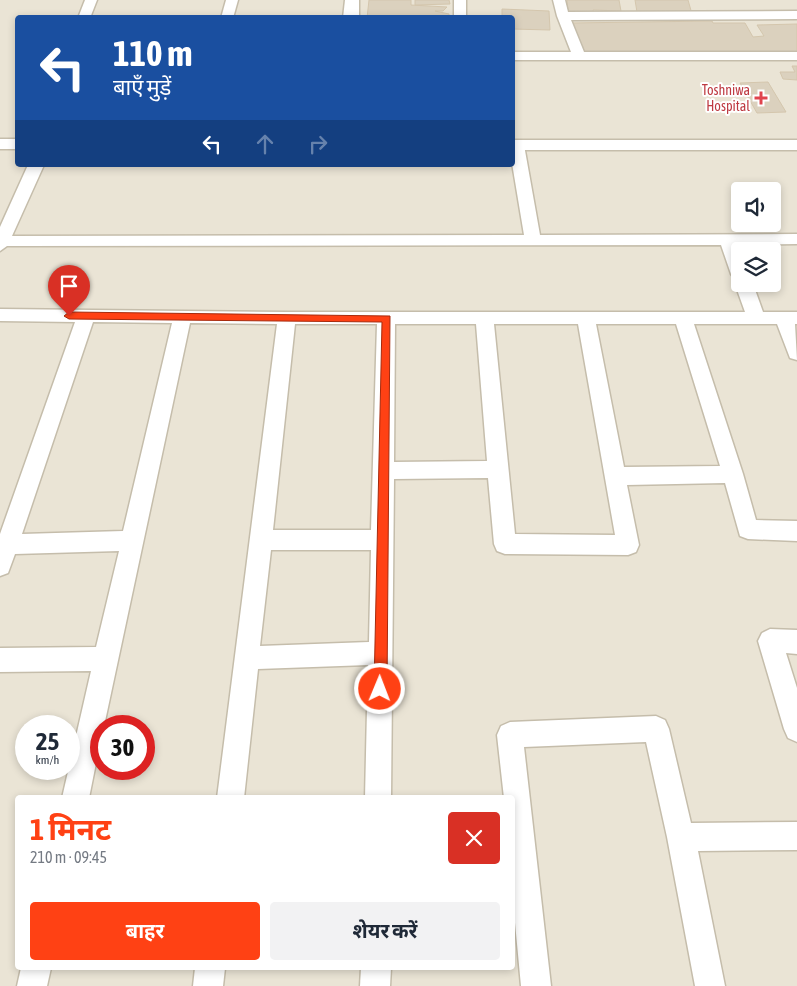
<!DOCTYPE html>
<html lang="hi">
<meta charset="utf-8">
<style>
body{margin:0;font-family:"Asap Condensed","Noto Sans Devanagari",sans-serif;background:#f2f2f3;color:#1f2937;height:100vh;display:flex;flex-direction:column;font-size:19px;white-space:nowrap}
*{box-sizing:border-box;margin:0}
p{font-size:16px;color:#747a83}
.icon{flex:none;width:28px;height:28px;fill:none;stroke:currentColor;stroke-width:2;stroke-linecap:round;stroke-linejoin:round}
.map{position:relative;flex:1;overflow:hidden}
.panel{position:absolute;left:15px;top:795px;width:500px;height:175px;display:flex;flex-direction:column;background:#fff;border-radius:5px;box-shadow:0 2px 8px #0003}
.panel>*{flex:none}
.hud{position:absolute;left:15px;top:15px;width:500px;height:152px;border-radius:5px;box-shadow:0 2px 8px #0003;background:#1a4fa0;color:#fff;overflow:hidden}
.controls{position:absolute;left:731px;top:182px;display:grid;gap:10px}
.controls a{display:grid;place-items:center;width:50px;height:50px;border-radius:5px;background:#fff;box-shadow:0 2px 8px #0003;font-size:25px}
.speed{position:absolute;left:15px;top:715px;display:flex;gap:10px;font-size:25px;font-weight:700;text-align:center}
.speed>*{display:grid;place-content:center;width:65px;height:65px;border-radius:50%;background:#fff;box-shadow:0 2px 8px #0003;line-height:1}
.speed small{font-size:12px;font-weight:400}
.speed .limit{border:8px solid #d22;background:#fff;color:#111}
.pin{position:absolute;display:grid;place-items:center;width:42px;height:42px;color:#fff;margin:-51px -21px;border-radius:50% 50% 50% 0;rotate:-45deg;box-shadow:0 0 5px #0007}
.pin .icon{rotate:45deg}
.me{position:absolute;width:55px;margin:-28px;rotate:1deg;stroke-linejoin:round;filter:drop-shadow(0 0 4px #0008)}
.turn{display:flex;align-items:center;gap:18px;height:105px;padding:0 15px;font-size:22px}
.turn .icon{width:65px;height:65px;stroke-width:2.5}
.turn b{display:block;font-size:35px;line-height:42px}
.lanes{display:flex;align-items:center;height:48px;padding:0 15px;background:#0003;justify-content:center;gap:25px;direction:ltr}
.lanes .off{opacity:.35}
.round{display:grid;place-items:center;flex:none;width:52px;height:52px;border-radius:5px;background:#f2f2f3}
.headline{display:flex;align-items:center;justify-content:space-between;height:85px;padding:0 15px}
h1{font-size:30px;font-weight:700;line-height:38px;color:#ff4114}
.cta{display:flex;gap:10px;margin-top:auto;padding:10px 15px}
.cta a{flex:1;height:58px;border-radius:5px;background:#ff4114;color:#fff;font-size:20px;font-weight:700;line-height:58px;text-align:center}
.cta a+a{background:#f2f2f3;color:#1f2937}
.map>svg:first-child{display:block}
.residential{fill:#eae4d5;fill-rule:evenodd}
.building{fill:#dbd1be;stroke:#d4c6ad}
.lines{fill:none;stroke-linecap:round;stroke-linejoin:round}
.minor-casing{stroke:#c5bdab;stroke-width:3}
.tertiary-casing{stroke:#c5bdab;stroke-width:3}
.minor{fill:#fff;fill-rule:evenodd}
.tertiary{fill:#fff;fill-rule:evenodd}
.route{fill:#ff4114;stroke:#a62a0d}
.health-dot{fill:#e0444e;stroke:#fff;stroke-width:2}
.labels{text-anchor:middle;dominant-baseline:central;stroke-width:4;stroke-linejoin:round;paint-order:stroke}
.far-health-label{font-size:14px;fill:#be3a42;stroke:#fff;text-anchor:end}
</style>
<div class="map">
<svg width="797" height="986" viewBox="0 0 797 986">
<rect width="100%" height="100%" fill="#f5f2e7"/>
<!-- residential -->
<path class="residential" d="M0,0H797V986H0ZM18,18H512V165H18ZM740,191H772V224H740ZM740,251H772V284H740ZM26,726H69V769H26ZM101,726H144V769H101ZM18,798H512V968H18Z"/>
<!-- building -->
<g class="building">
<polygon points="369,0 411,0 411,5 447,7 443,11 435,11 449,14 449,18 367,18"/>
<polygon points="415,0 449,0 450,4 415,5"/>
<polygon points="567,0 619,0 621,11 593,10 594,15 568,13"/>
<polygon points="635,0 688,0 692,14 637,12"/>
<polygon points="502,9 549,11 550,30 512,29 512,18 502,18"/>
<polygon points="712,21 713,23 745,23 753,37 764,36 757,25 797,24 797,52 579,55 570,23"/>
<polygon points="792,66 797,66 797,80 783,79 780,72 795,72"/>
<polygon points="768,82 786,112 757,113 740,83"/>
</g>
<g class="lines">
<!-- minor casing -->
<g class="minor-casing">
<g id="minor">
<polygon points="85,0 97,0 90,18 78,18"/>
<polygon points="226,0 238,0 233,18 221,18"/>
<rect x="454" y="0" width="12" height="18"/>
<polygon points="553,0 565,0 568,12 797,11 797,19 571,20 584,52 797,52 797,60 512,60 512,52 571,52 557,16"/>
<path d="M517,141L522,142L524,145L540,235L797,234V244L737,245L740,251V284H753L763,312H797V324H795L797,360L790,358L777,324H694L743,474L756,520L797,521V541L748,539L740,536L725,483L627,485L639,545L636,552L628,555L505,554L497,551L494,544L488,478L394,479L391,798H365L368,665L258,669L244,798H217L277,324L190,323L104,726H101V738L89,798H62L91,671L0,672V648L96,647L119,551L15,554L8,573L0,576V534L75,322L0,321V309L287,312H745L735,284L739,280L734,278L731,274L721,245L7,246L0,251V227L28,165H44L12,236L524,235L512,163V142ZM93,322L172,323L123,531L22,534ZM295,324H377L371,530H273ZM395,324H476L487,461L394,462ZM494,324H578L615,535L515,534ZM596,324H676L720,466L624,467ZM271,550H371L369,642L260,646Z"/>
<polygon points="770,629 797,630 797,654 786,653 797,688 797,742 788,738 784,729 758,641 762,633"/>
<polygon points="656,716 665,720 669,729 691,823 797,822 797,850 698,851 725,986 695,986 667,837 646,742 524,747 551,986 521,986 512,891 512,798 504,798 497,735 501,726 510,722"/>
<polygon points="21,968 51,968 47,986 17,986"/>
<polygon points="195,968 225,968 223,986 193,986"/>
<polygon points="361,968 391,968 390,986 360,986"/>
</g>
</g>
<!-- tertiary casing -->
<g class="tertiary-casing">
<g id="tertiary">
<polygon points="345,0 359,0 359,18 343,18"/>
<rect x="0" y="139" width="18" height="10"/>
<rect x="512" y="140" width="285" height="10"/>
</g>
</g>
<!-- minor -->
<use href="#minor" class="minor"/>
<!-- tertiary -->
<use href="#tertiary" class="tertiary"/>
</g>
<!-- route -->
<polygon class="route" points="69,312 390,316 387,689 385,694 380,696 376,694 374,689 382,322 69,319 64,316"/>
<!-- markers -->
<path class="health-dot" d="M758.5 90.5h5v5h5v5h-5v5h-5v-5h-5v-5h5z"/>
<g class="labels">
<!-- far-health labels -->
<g class="far-health-label">
<text x="750" y="90">Toshniwa<tspan x="750" dy="16">Hospital</tspan></text>
</g>
</g>
</svg>
<div class="controls">
<a><svg class="icon" aria-label="sound" viewBox="0 0 24 24"><path d="M4 9h4l5-4v14l-5-4H4zM17 9q2 3 0 6"/></svg></a>
<a><svg class="icon" aria-label="layers" viewBox="0 0 24 24"><path d="M12 4l9 5-9 5-9-5zM3 14l9 5 9-5"/></svg></a>
</div>
<div class="speed"><div>25<small>km/h</small></div><div class="limit">30</div></div>
<div class="pin" style="left:69px;top:316px;background:#d93025"><svg class="icon" aria-label="arrive" viewBox="0 0 24 24"><path d="M6 21V4h12l-3 4 3 4H6"/></svg></div>
<svg class="me" style="left:380px;top:689px" viewBox="-20 -20 40 40"><circle r="17" fill="#ff4114" stroke="#fff" stroke-width="3"/><path d="M0-11L8 9 0 5-8 9z" fill="#fff"/></svg>
<div class="hud">
<div class="turn"><svg class="icon" aria-label="left" viewBox="0 0 24 24"><path d="M17 20v-9H6M10 6l-5 5 5 5"/></svg><div><b>110 m</b>बाएँ मुड़ें</div></div>
<div class="lanes"><svg class="icon" aria-label="left" viewBox="0 0 24 24"><path d="M17 20v-9H6M10 6l-5 5 5 5"/></svg><svg class="icon off" aria-label="ahead" viewBox="0 0 24 24"><path d="M12 20V5M6 11l6-6 6 6"/></svg><svg class="icon off" aria-label="right" viewBox="0 0 24 24"><path d="M7 20v-9h11M14 6l5 5-5 5"/></svg></div>
</div>
<section class="panel">
<div class="headline"><div><h1>1 मिनट</h1><p>210 m · 09:45</p></div><a class="round" style="background:#d93025;color:#fff"><svg class="icon" aria-label="close" viewBox="0 0 24 24"><path d="M6 6l12 12M18 6L6 18"/></svg></a></div>
<div class="cta"><a>बाहर</a><a>शेयर करें</a></div>
</section>
</div>
